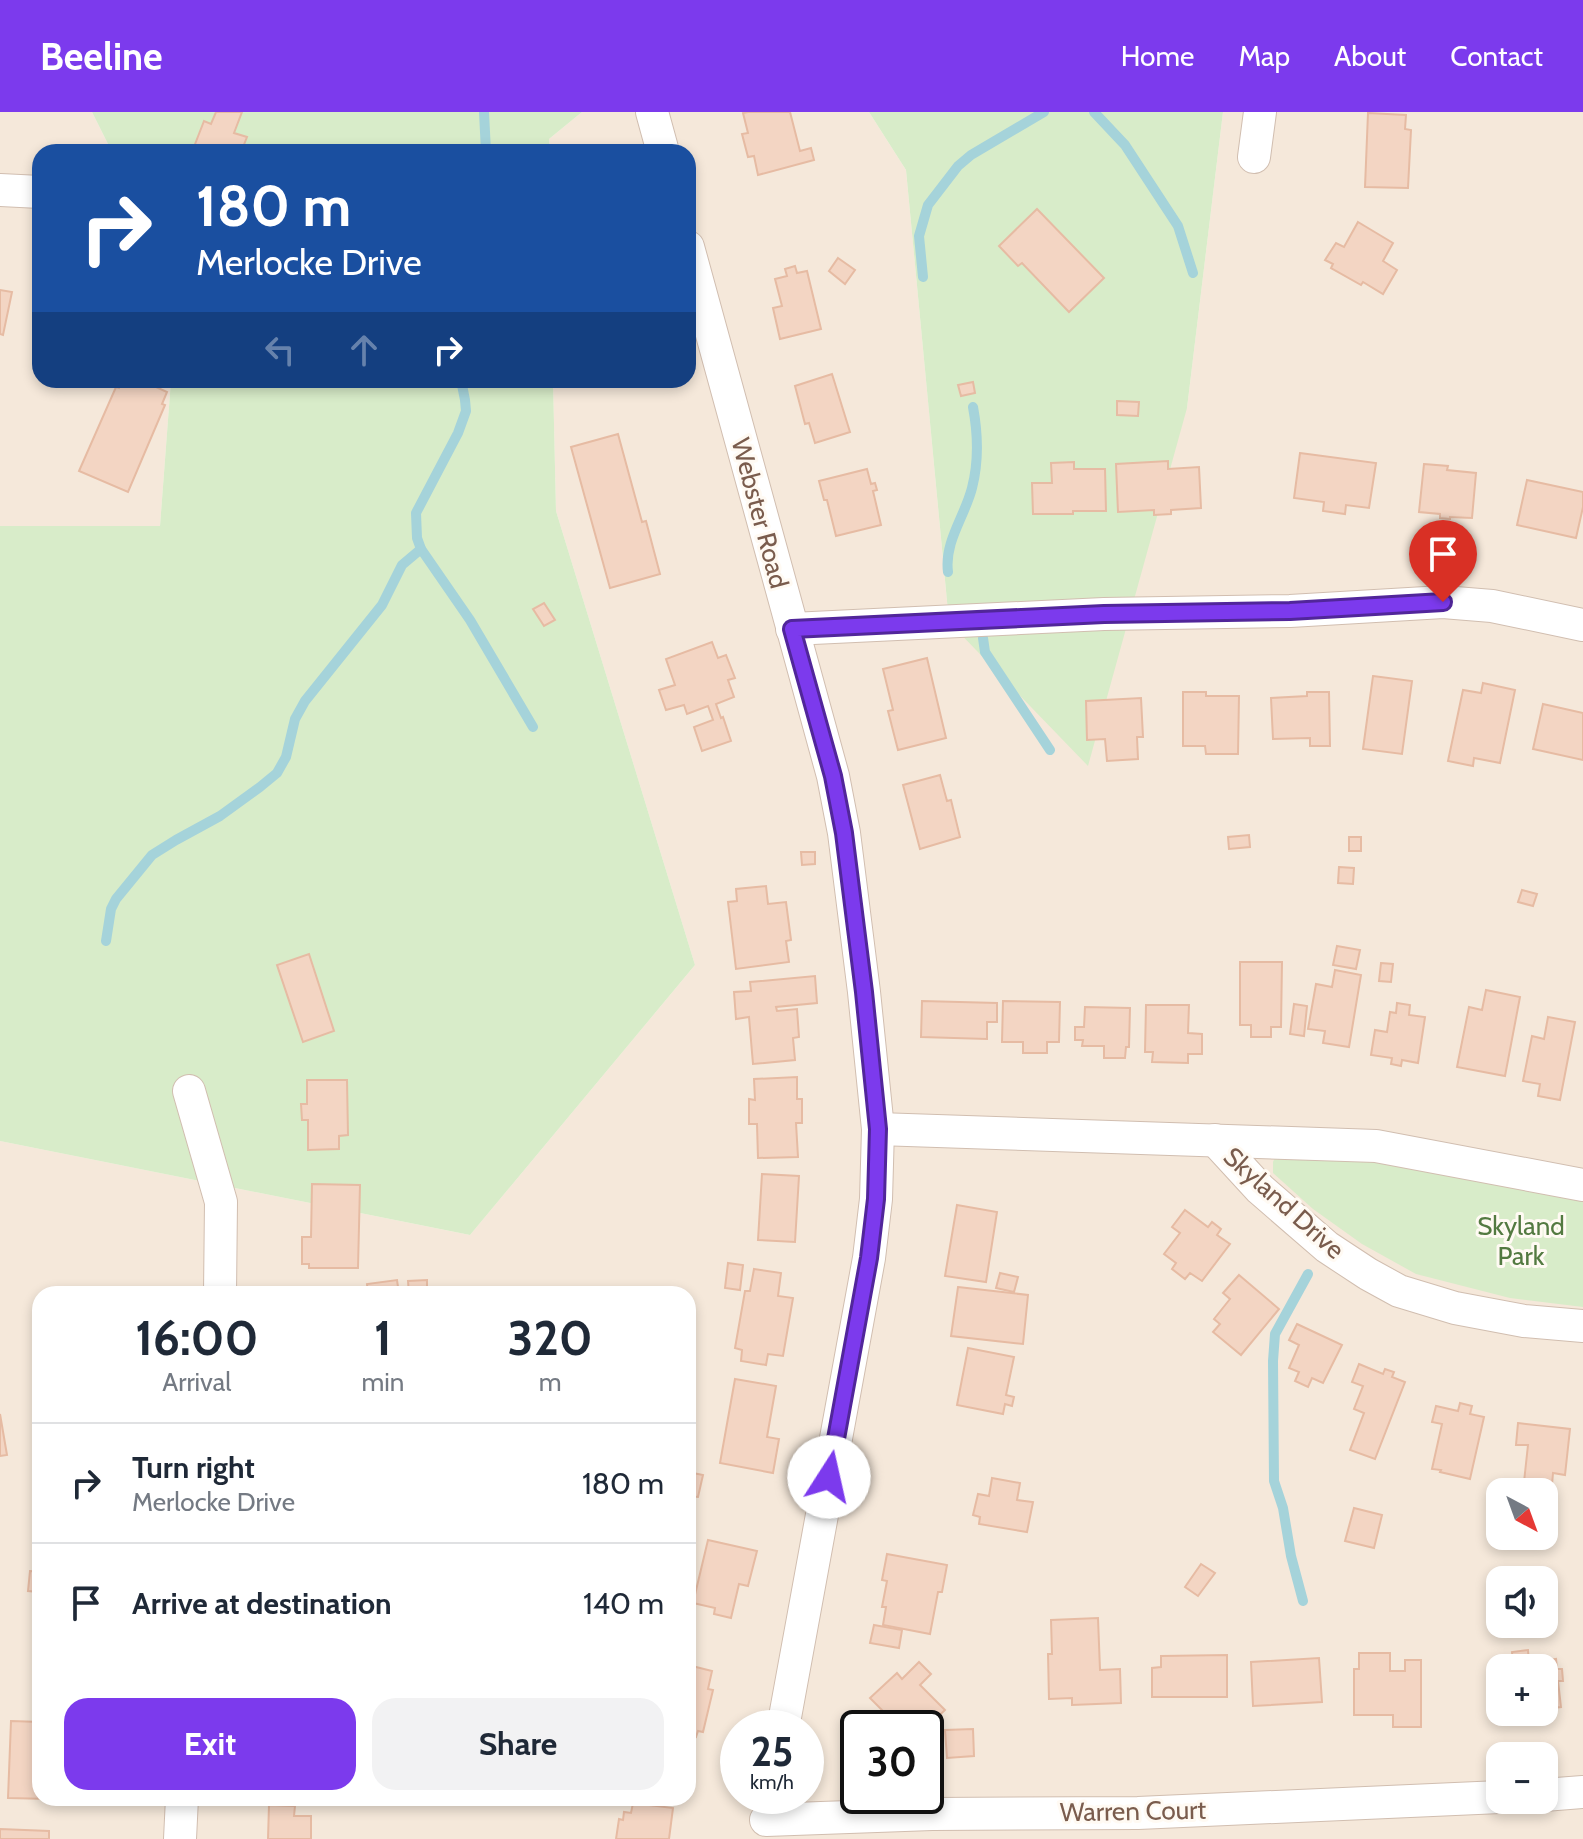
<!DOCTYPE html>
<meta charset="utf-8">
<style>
body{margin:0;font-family:Cabin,sans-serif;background:#f2f2f3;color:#1f2937;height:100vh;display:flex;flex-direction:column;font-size:30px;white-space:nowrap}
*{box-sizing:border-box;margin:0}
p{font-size:26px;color:#747a83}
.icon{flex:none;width:44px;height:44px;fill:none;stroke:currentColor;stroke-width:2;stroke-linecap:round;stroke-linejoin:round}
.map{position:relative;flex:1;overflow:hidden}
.side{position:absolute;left:32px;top:1174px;width:664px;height:520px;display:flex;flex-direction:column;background:#fff;border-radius:24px;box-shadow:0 4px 12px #0003}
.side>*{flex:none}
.banner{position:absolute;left:32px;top:32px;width:664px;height:244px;border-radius:24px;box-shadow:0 4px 12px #0003;background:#1a4fa0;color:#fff;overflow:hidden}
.needle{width:52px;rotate:139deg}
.controls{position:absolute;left:1486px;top:1366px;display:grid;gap:16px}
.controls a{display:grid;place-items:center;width:72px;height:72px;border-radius:16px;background:#fff;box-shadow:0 4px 12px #0003;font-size:40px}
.speed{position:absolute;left:720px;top:1598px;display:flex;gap:16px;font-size:40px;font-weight:700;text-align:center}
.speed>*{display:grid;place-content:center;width:104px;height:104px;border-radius:50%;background:#fff;box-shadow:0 4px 12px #0003;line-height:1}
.speed small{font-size:20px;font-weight:400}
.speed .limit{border:4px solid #111;border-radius:12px;background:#fff;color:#111}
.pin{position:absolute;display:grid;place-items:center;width:68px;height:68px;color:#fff;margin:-82px -34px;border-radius:50% 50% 50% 0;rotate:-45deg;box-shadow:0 0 8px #0007}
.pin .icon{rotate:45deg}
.me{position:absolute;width:88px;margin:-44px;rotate:10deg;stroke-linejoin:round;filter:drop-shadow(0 0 6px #0008)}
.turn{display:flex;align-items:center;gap:28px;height:168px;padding:0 32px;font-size:36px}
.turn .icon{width:104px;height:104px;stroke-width:2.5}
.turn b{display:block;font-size:56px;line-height:68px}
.lanes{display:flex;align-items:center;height:76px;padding:0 32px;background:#0003;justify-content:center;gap:40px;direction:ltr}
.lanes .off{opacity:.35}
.eta{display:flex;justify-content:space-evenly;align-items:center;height:136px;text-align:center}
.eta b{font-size:48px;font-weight:800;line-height:56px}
.button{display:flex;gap:16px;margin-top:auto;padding:16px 32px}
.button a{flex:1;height:92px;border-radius:24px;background:#7c3aed;color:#fff;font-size:32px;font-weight:800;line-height:92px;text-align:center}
.button a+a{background:#f2f2f3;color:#1f2937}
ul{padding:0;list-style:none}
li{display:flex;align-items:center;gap:24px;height:120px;padding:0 32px;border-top:2px solid #e0e1e3}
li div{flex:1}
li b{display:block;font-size:30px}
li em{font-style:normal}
header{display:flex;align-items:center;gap:48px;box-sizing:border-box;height:112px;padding:0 40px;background:#7c3aed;color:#fff}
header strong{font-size:38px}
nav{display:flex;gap:44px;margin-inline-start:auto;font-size:28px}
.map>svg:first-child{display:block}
.residential{fill:#f5e8da;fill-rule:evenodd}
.green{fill:#d8ecc9}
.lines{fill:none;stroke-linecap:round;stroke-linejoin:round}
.stream{stroke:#a5d3da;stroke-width:10}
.building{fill:#f3d5c3;stroke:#e6bba3;stroke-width:2}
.minor-casing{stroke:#d1beb0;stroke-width:34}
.minor{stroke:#fff;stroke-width:32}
.route-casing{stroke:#51269a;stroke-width:20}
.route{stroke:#7c3aed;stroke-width:14}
.labels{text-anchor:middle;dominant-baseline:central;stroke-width:6;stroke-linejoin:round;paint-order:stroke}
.street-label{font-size:26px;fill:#7a5c4d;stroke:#fffaf3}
.park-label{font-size:26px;fill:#537a41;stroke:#fffaf3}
</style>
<header>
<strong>Beeline</strong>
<nav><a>Home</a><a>Map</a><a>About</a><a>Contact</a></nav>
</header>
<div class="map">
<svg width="1583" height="1727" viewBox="0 0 1583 1727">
<rect width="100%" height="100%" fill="#fdf6ec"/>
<!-- residential -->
<g class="residential">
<polygon points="0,0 92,0 112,40 40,40 40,268 171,268 160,414 0,414"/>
<path d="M582,0H869L906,58L949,510L1187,296L1223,0H1583V1727H0V1029L470,1123L695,853L556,399L553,268H688V40H550L549,27ZM40,1182H688V1686H40ZM1500,1380H1544V1424H1500ZM1500,1468H1544V1512H1500ZM1500,1556H1544V1600H1500ZM738,1616H806V1684H738ZM858,1616H926V1684H858ZM1500,1644H1544V1688H1500Z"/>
</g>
<!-- green -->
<g class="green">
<polygon points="92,0 582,0 549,27 550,40 112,40"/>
<polygon points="869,0 1223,0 1187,296 1088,654 949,510 906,58"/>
<polygon points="171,268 553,268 556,399 695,853 470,1123 0,1029 0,414 160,414"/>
<polygon points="1355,1042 1583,1082 1583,1195 1510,1186 1416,1162 1362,1132 1313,1097 1273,1061 1273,1050 1276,1043"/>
</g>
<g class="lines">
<!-- stream -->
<g class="stream">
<polyline points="484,0 486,40"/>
<polyline points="1094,0 1125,33 1178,114 1193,161"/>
<polyline points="923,165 919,124 928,93 958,54 971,43 1044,0"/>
<polyline points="461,268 465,288 466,299 458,321 416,401 417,426 421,437 470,508 533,615"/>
<path d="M948,460C944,430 965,404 972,376C979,349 978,322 973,295"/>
<polyline points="983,526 985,540 1050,638"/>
<polyline points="106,829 111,797 116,787 152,743 176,728 220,704 260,675 277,661 286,645 295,607 305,589 382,493 402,453 421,437"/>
<polyline points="1303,1489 1291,1444 1283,1396 1274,1369 1273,1249 1275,1222 1308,1162"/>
</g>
</g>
<!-- building -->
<g class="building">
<polygon points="216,0 242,0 234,21 247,25 241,40 192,40 204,9 211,12"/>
<polygon points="748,0 790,0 800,39 811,36 814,48 758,63 754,44 748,45 742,22 748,21 743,1"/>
<polygon points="1368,1 1406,3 1405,17 1411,18 1408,76 1365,75"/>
<polygon points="1037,97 1104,166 1069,200 1022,151 1018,154 999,134"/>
<polygon points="1358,110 1393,131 1383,149 1397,158 1383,182 1363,170 1361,173 1331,156 1333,152 1325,148 1336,131 1344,135"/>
<polygon points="838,146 855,158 845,172 829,159"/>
<polygon points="795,154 797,161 807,159 821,217 780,227 773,196 782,194 775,167 787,164 785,157"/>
<polygon points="0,178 12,180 3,223 0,222"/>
<polygon points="832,262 850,320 815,331 809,311 805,312 795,274"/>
<polygon points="122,268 141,268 167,280 162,292 165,293 128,380 79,359 116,275 119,276"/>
<polygon points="973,270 975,281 961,284 958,273"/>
<polygon points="1117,289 1139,290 1138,304 1117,303"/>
<polygon points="618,322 642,410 646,409 660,462 610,476 571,335"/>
<polygon points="1300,341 1376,351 1369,396 1346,393 1345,402 1323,399 1324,390 1294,386"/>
<polygon points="1168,349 1168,357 1199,355 1201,396 1171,398 1171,402 1154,403 1154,398 1118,400 1116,352"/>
<polygon points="1074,350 1074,357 1105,357 1106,399 1073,399 1073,402 1033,402 1032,371 1052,371 1051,351"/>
<polygon points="1424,352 1448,354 1447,358 1476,361 1472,406 1450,405 1450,407 1440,406 1440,402 1419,400"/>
<polygon points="867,357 871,372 875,371 877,378 873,379 881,413 836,424 827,388 824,388 819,369"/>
<polygon points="1527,368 1583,380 1583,395 1576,426 1517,413"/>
<polygon points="544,491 555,508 544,514 533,497"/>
<polygon points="712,530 718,546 726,543 735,566 728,568 734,585 716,592 721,606 723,605 731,629 702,639 694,615 713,608 708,594 687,602 684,593 666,598 659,578 675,573 666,547"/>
<polygon points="927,546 946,626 898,638 888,599 893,598 883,557"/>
<polygon points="1373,564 1412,569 1402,642 1363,637"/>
<polygon points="1483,571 1515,578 1500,651 1474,646 1473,654 1448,649 1463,578 1481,581"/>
<polygon points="1183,580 1206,580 1206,584 1239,584 1238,642 1206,642 1205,634 1183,634"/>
<polygon points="1307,580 1329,580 1330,634 1310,634 1310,626 1273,627 1271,586 1307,584"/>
<polygon points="1141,586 1143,625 1137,625 1138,647 1107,649 1105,627 1087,628 1086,589"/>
<polygon points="1543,592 1583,601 1583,648 1533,637"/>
<polygon points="940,663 947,689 951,688 960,725 920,737 903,673"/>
<polygon points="1249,723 1250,735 1229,737 1228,725"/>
<rect x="1349" y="725" width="12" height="14"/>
<polygon points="801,740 815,740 815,752 802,753"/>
<polygon points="1339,755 1354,756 1353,772 1338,771"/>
<polygon points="766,774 768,792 786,790 791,828 786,829 789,850 736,857 728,790 737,789 736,777"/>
<polygon points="1522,778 1537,782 1533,794 1518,790"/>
<polygon points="1337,834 1360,838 1356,857 1333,853"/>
<polygon points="309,842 334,919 303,930 277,853"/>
<polygon points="1240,850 1282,850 1281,915 1271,915 1271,925 1251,925 1251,913 1240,913"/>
<polygon points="1381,851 1393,852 1391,870 1379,869"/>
<polygon points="1335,858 1361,863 1349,935 1323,931 1325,919 1308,917 1316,872 1332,875"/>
<polygon points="815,864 817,891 776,895 777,899 797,897 799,925 793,926 795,948 753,952 749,905 736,907 734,880 751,879 750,870"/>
<polygon points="1486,878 1520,885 1505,964 1457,955 1469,895 1482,898"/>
<polygon points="922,889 997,891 997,910 987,910 987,927 921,925"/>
<polygon points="1003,889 1060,890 1059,930 1047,930 1047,941 1023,941 1023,930 1002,930"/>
<polygon points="1397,891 1410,893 1409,903 1425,905 1418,951 1402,948 1401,954 1391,952 1392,946 1371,943 1375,918 1387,920 1390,900 1396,901"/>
<polygon points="1294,892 1307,894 1304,924 1290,922"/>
<polygon points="1146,893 1189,893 1188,921 1202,922 1202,942 1188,942 1188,951 1152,950 1153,940 1145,940"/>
<polygon points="1085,895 1130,896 1129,935 1126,935 1125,946 1104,946 1104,934 1082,934 1083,928 1075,928 1075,915 1084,915"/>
<polygon points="1548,905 1575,910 1560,988 1538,984 1540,972 1523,969 1532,924 1544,927"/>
<polygon points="797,965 797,987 802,987 802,1011 796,1011 798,1045 758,1046 757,1012 749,1012 749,987 755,988 754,967"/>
<polygon points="307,968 347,968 348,1023 339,1024 339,1037 308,1038 308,1008 302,1008 301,992 307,992"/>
<polygon points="762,1062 799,1064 795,1130 758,1128"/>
<polygon points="312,1072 360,1073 358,1156 309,1156 309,1152 302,1152 302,1125 311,1125"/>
<polygon points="957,1093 997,1100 986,1170 945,1164"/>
<polygon points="1185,1098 1208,1115 1212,1110 1221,1117 1217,1123 1230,1132 1202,1169 1190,1161 1185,1167 1172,1157 1176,1151 1164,1142 1180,1121 1172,1115"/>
<polygon points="728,1151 743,1153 740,1178 725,1176"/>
<polygon points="754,1157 781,1161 778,1184 793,1186 783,1244 768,1242 766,1253 741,1249 742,1238 735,1236 745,1179 750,1179"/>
<polygon points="1000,1161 1018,1165 1014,1180 996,1176"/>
<polygon points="1239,1163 1279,1197 1241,1243 1213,1220 1220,1212 1214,1207 1230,1187 1223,1181"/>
<polygon points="397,1168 399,1182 368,1182 367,1172"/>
<polygon points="427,1168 427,1182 409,1182 408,1169"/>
<polygon points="958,1175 1028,1183 1023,1232 951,1224"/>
<polygon points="1297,1212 1342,1233 1323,1271 1312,1266 1308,1275 1295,1269 1299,1260 1289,1256 1299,1233 1289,1228"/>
<polygon points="968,1236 1014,1245 1006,1283 1014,1285 1012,1294 1005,1292 1003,1302 957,1293"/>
<polygon points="1359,1252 1383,1262 1385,1257 1394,1260 1392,1265 1405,1270 1375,1347 1350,1338 1364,1301 1354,1297 1363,1274 1352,1270"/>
<polygon points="735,1267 776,1274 767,1325 779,1327 773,1361 720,1351"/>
<polygon points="1460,1291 1472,1294 1470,1302 1484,1305 1470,1367 1440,1360 1441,1358 1432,1357 1442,1312 1432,1310 1436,1294 1458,1299"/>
<polygon points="0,1302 7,1343 0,1344"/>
<polygon points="1518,1311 1570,1317 1565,1363 1553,1361 1552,1373 1524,1370 1528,1333 1516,1333"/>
<polygon points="688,1360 703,1363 698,1385 688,1384"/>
<polygon points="992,1366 1020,1371 1017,1388 1033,1390 1027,1420 979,1412 980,1405 973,1403 978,1382 989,1384"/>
<polygon points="1354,1396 1382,1403 1374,1436 1345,1429"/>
<polygon points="1497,1404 1500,1404 1500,1424 1510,1424 1510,1434 1495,1433"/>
<polygon points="708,1428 757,1439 748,1474 739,1472 731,1506 714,1502 715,1496 693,1491"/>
<polygon points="887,1442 947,1453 942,1480 938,1480 930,1522 883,1513 886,1495 882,1495 887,1469 882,1468"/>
<polygon points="1201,1452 1215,1461 1198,1484 1185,1475"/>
<polygon points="30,1459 40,1460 40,1537 35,1536 39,1480 28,1479"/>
<polygon points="1098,1506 1100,1558 1120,1557 1121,1591 1072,1593 1072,1586 1049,1587 1048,1542 1052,1542 1051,1508"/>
<polygon points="874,1513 902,1518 899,1536 870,1531"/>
<polygon points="1528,1538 1529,1551 1556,1547 1557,1557 1562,1557 1563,1569 1558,1569 1561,1595 1544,1597 1544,1556 1500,1556 1500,1597 1496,1598 1491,1554 1513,1551 1512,1540"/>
<polygon points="1359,1541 1390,1541 1390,1559 1405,1559 1405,1548 1421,1548 1421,1615 1393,1615 1393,1603 1354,1603 1354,1557 1359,1557"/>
<polygon points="1227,1543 1227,1585 1152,1585 1152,1556 1161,1555 1161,1544"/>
<polygon points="1319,1546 1322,1590 1253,1594 1251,1550"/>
<polygon points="919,1550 931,1562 920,1573 945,1598 930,1612 936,1618 926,1628 926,1616 892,1616 879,1602 882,1598 870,1586 897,1561 902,1567"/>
<polygon points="688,1553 712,1559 708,1577 713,1578 703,1620 698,1619 696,1625 688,1623"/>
<polygon points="11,1609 40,1610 40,1686 51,1687 8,1686"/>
<polygon points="973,1617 974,1644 947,1646 945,1618"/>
<polygon points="633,1691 673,1696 669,1727 616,1727 619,1707 623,1708 624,1700 631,1701"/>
<polygon points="269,1693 295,1694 294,1704 311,1704 311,1727 268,1727"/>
<polygon points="0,1717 49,1719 49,1727 0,1727"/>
</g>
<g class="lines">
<!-- minor casing -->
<g class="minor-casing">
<g id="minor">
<polyline points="652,0 663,40"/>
<polyline points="1254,45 1260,0"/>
<polyline points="0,78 40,80"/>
<polyline points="688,135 833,664 844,721 864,880 878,1017 876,1087 869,1146 783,1616"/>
<polyline points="792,517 1104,502 1290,499 1443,490 1492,494 1583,513"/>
<polyline points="189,979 221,1090 220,1182"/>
<polyline points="878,1017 1376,1034 1583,1073"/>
<polyline points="1215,1028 1260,1077 1327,1135 1368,1162 1399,1179 1455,1196 1524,1209 1583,1214"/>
<polyline points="1544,1683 1583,1680"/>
<polyline points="766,1708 932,1702 1138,1701 1500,1685"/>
<polyline points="180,1727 182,1686"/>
</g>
</g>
<!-- minor -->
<use href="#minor" class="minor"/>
</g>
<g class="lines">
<!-- route casing -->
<g class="route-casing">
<polyline id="route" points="829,1365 869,1146 876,1087 878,1017 864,880 844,721 833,664 792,517 1104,502 1290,499 1443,490"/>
</g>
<!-- route -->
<use href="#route" class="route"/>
</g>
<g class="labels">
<!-- street labels -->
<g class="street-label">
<text transform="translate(760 401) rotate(75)">Webster Road</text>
<text transform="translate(1284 1091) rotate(42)">Skyland Drive</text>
<text transform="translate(1133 1699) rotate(-1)">Warren Court</text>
</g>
<!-- park labels -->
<g class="park-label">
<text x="1521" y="1114">Skyland<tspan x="1521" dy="30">Park</tspan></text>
</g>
</g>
</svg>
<div class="controls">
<a><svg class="needle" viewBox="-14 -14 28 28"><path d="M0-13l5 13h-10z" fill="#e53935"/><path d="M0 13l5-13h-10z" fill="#747a83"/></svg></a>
<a><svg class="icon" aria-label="sound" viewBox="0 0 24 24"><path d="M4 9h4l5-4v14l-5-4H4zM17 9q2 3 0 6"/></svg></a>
<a>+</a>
<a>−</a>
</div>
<div class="speed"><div>25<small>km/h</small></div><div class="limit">30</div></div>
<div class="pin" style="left:1443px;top:490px;background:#d93025"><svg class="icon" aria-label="arrive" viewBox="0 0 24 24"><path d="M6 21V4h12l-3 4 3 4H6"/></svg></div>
<svg class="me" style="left:829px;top:1365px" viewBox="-20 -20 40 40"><circle r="19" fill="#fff"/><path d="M0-13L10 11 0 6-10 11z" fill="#7c3aed"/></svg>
<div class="banner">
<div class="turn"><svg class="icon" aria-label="right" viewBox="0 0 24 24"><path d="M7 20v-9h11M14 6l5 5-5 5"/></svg><div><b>180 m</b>Merlocke Drive</div></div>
<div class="lanes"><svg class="icon off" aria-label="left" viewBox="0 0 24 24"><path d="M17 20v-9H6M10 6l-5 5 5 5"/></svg><svg class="icon off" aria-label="ahead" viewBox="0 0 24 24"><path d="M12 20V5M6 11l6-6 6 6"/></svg><svg class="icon" aria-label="right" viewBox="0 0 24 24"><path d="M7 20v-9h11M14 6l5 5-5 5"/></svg></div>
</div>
<section class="side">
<div class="eta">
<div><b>16:00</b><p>Arrival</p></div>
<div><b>1</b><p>min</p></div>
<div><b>320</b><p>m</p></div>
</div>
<ul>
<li><svg class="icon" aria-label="right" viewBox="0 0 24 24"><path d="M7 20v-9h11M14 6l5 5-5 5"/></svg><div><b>Turn right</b><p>Merlocke Drive</p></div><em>180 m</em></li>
<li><svg class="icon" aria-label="arrive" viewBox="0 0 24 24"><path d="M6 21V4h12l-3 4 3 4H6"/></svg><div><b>Arrive at destination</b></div><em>140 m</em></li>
</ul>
<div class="button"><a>Exit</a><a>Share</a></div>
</section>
</div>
